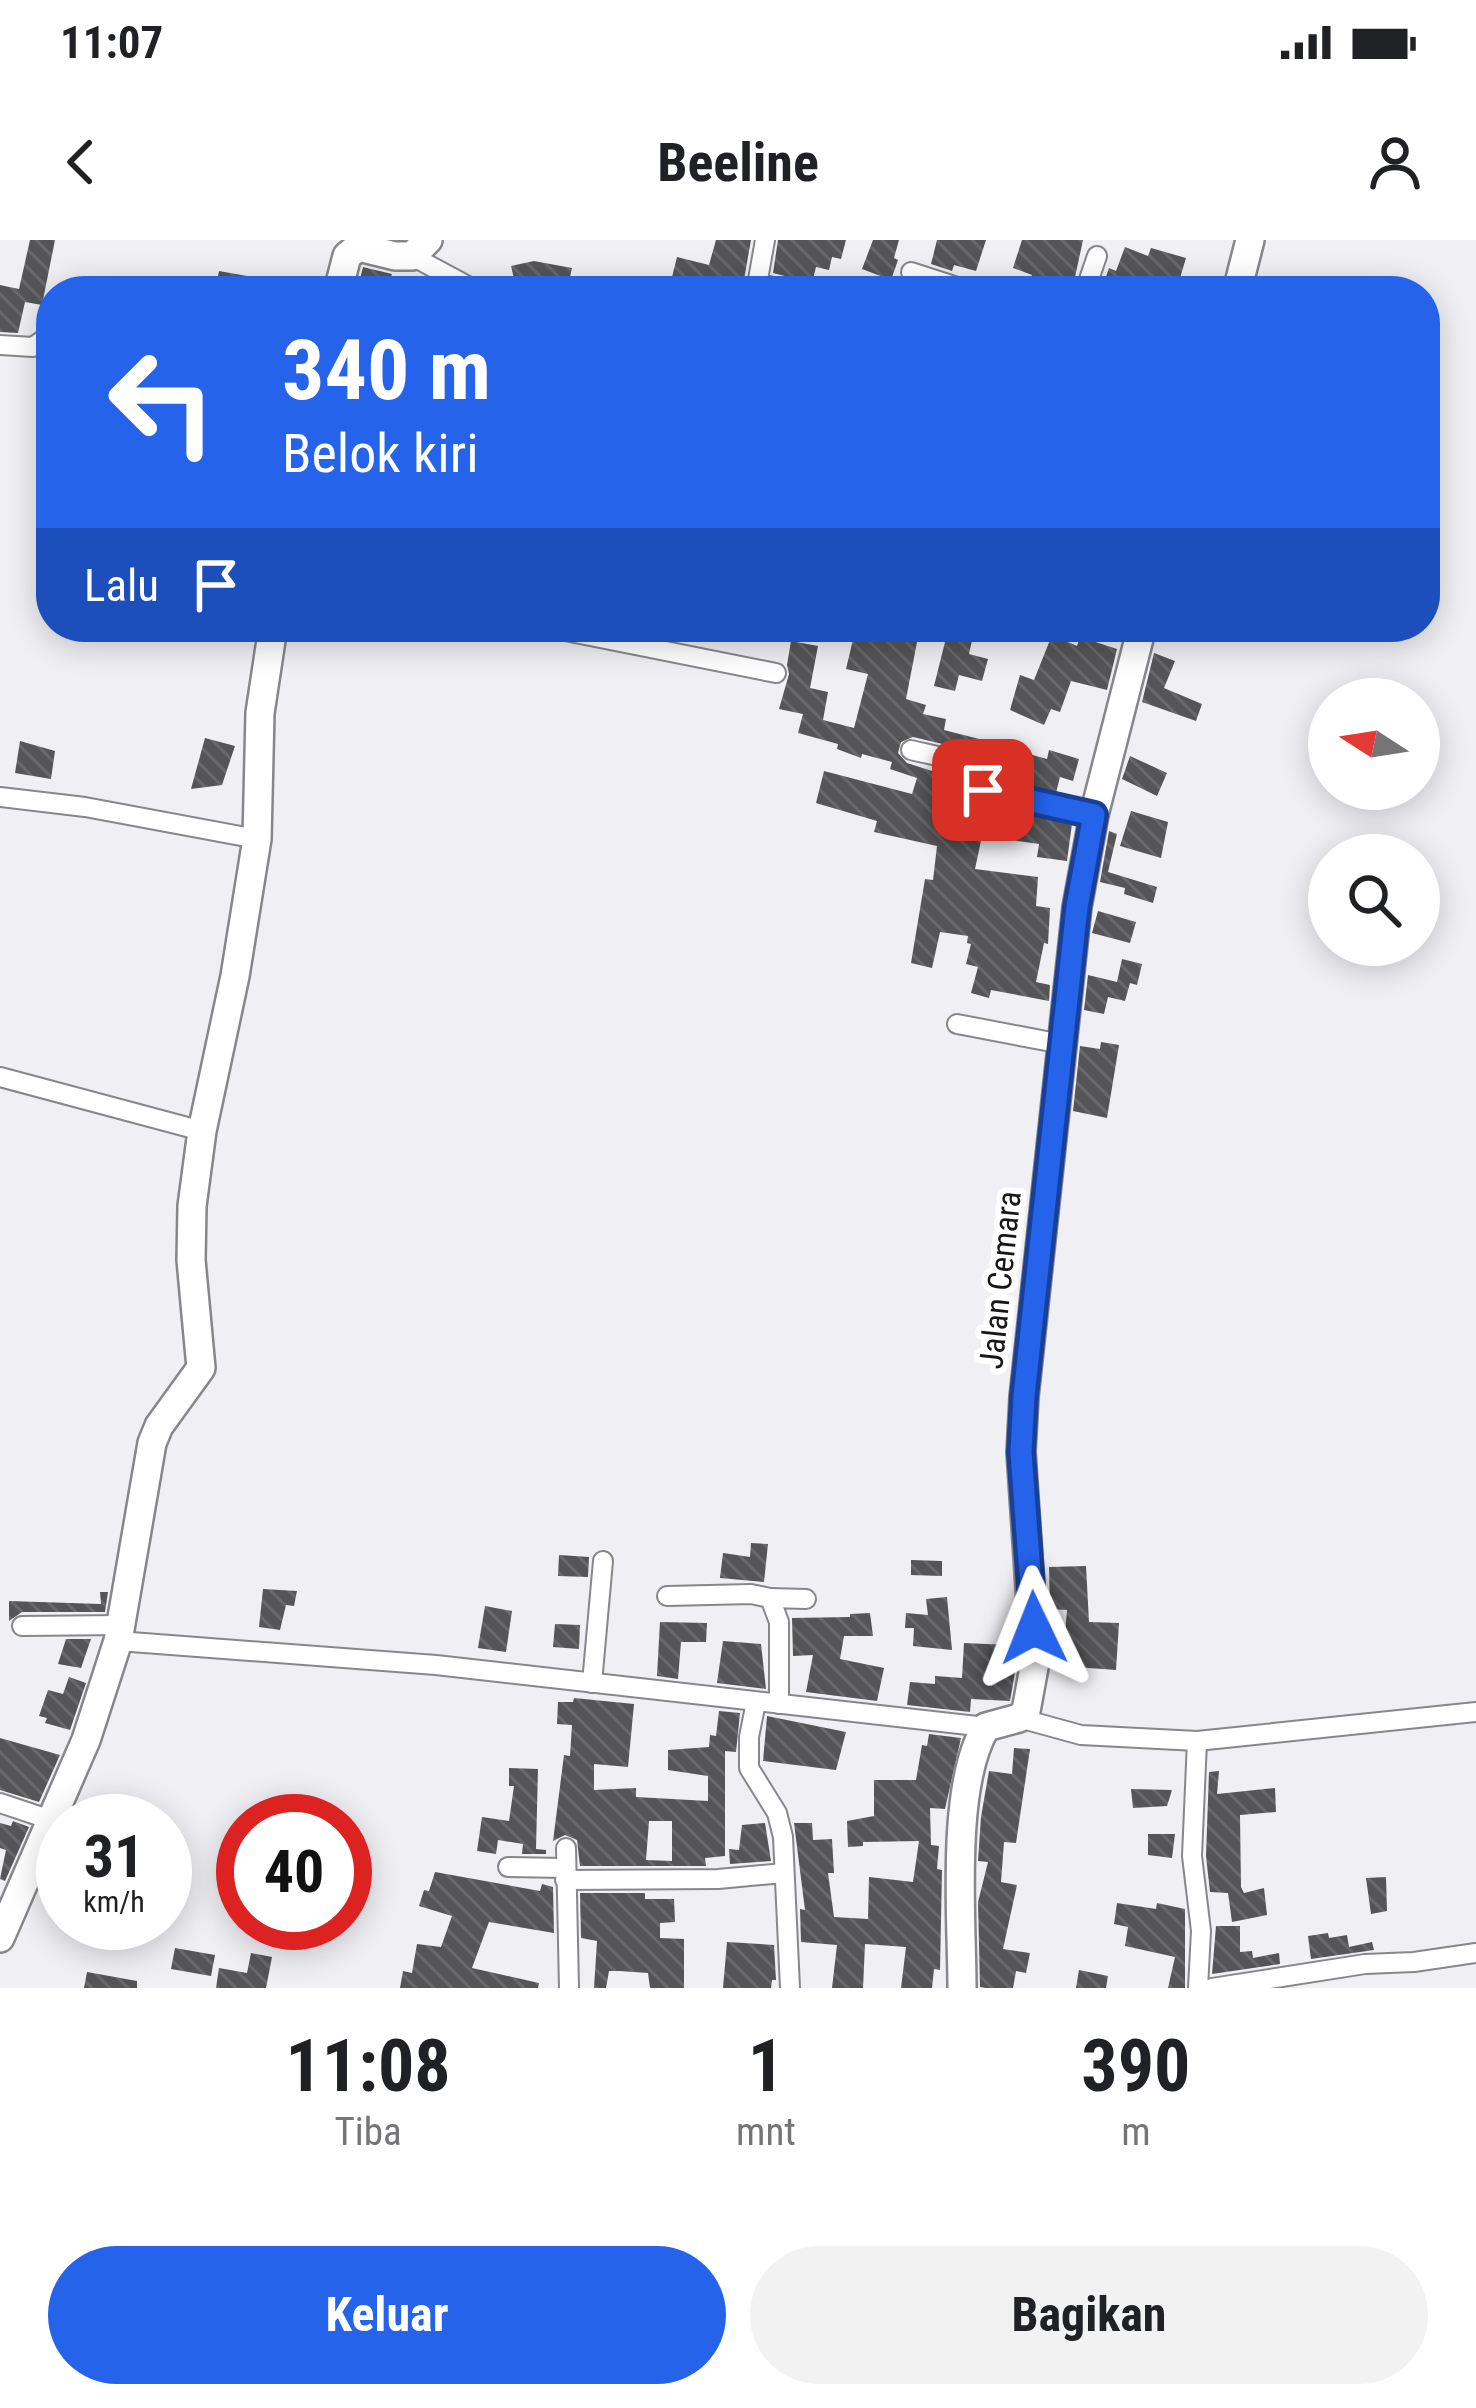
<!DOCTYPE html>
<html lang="id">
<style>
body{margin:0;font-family:"Roboto Condensed",sans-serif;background:#f2f2f2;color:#202124;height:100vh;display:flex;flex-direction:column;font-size:45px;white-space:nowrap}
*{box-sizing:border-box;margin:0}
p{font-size:39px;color:#757577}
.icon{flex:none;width:66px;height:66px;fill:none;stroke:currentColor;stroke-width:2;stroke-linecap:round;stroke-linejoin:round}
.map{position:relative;height:1748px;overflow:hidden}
.side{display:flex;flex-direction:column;background:#fff;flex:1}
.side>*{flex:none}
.top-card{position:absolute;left:36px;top:36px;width:1404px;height:366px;border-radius:48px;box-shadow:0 6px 30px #0003;background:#2563eb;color:#fff;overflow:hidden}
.needle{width:78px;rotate:282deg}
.buttons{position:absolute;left:1308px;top:438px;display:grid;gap:24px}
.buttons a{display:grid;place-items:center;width:132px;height:132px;border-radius:50%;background:#fff;box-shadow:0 6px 30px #0003;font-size:60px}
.speed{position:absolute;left:36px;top:1554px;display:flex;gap:24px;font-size:60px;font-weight:700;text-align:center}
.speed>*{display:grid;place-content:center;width:156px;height:156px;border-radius:50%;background:#fff;box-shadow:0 6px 30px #0003;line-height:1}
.speed small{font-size:30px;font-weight:400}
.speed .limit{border:18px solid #d22;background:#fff;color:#111}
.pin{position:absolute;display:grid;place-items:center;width:102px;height:102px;color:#fff;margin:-51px;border-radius:24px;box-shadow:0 6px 18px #0006}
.me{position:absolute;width:132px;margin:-66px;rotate:358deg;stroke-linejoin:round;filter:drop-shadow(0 0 9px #0008)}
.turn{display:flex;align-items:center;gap:42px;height:252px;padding:0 48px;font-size:54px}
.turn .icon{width:156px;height:156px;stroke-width:2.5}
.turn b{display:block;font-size:84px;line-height:102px}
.then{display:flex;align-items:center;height:114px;padding:0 48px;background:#0003;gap:24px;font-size:45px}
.eta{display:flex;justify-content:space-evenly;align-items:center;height:204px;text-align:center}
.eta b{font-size:72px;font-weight:700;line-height:84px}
.action{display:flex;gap:24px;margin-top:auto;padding:24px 48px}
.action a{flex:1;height:138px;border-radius:72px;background:#2563eb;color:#fff;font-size:48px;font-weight:700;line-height:138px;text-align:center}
.action a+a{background:#f2f2f2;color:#202124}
.status{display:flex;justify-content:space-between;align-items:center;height:84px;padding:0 60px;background:#fff;direction:ltr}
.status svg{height:33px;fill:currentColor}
header{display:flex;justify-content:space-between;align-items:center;height:156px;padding:0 48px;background:#fff;font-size:54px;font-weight:700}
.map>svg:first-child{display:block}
.building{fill:url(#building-back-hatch);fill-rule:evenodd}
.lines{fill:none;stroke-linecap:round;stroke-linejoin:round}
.street-casing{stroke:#87868a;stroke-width:22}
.secondary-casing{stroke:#87868a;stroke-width:32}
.street{stroke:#fff;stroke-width:18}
.secondary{stroke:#fff;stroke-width:27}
.route-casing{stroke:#184099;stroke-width:30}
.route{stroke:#2563eb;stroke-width:21}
.labels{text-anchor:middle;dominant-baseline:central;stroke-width:12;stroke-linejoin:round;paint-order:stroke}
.street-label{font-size:33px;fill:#171718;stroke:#fff}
</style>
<div class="status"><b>11:07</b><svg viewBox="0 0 49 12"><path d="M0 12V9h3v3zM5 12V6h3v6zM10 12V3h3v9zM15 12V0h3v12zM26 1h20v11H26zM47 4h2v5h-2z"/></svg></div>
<header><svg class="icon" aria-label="back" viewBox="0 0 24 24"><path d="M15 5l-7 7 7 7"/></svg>Beeline<svg class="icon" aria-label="person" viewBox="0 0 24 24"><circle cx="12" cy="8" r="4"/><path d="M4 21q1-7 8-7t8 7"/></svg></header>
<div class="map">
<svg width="1476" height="1748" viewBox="0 0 1476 1748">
<defs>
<pattern id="building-back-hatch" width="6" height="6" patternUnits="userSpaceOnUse" patternTransform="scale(3)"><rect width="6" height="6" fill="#555457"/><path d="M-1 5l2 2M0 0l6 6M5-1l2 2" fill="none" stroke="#69686b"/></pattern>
</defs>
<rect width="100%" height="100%" fill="#f0eff3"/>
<!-- building -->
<g class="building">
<polygon points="30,0 55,0 42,65 25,62 18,93 0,92 0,45 19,49"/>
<polygon points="716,0 751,0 742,51 718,51 671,41 677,17 709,25"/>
<polygon points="778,0 846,0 841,19 832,17 829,30 816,27 812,43 773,33"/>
<polygon points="873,0 899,0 894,18 898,20 891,40 862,29"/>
<polygon points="937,0 986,0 976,31 954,25 952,31 931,24"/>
<polygon points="1022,0 1083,0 1072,51 1026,51 1032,35 1013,28"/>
<polygon points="1125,7 1148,16 1151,8 1186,18 1180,38 1208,51 1101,51 1109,28 1116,31"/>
<polygon points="534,21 572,28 570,37 609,45 608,51 517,51 511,26"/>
<polygon points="363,27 392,34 386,51 357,51"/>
<polygon points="219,31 247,36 245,51 215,50"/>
<polygon points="856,387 975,387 969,414 988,419 982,441 959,435 955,451 934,446 945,402 918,397 906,459 926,465 923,474 946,479 944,490 979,499 974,518 951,506 913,497 901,502 898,513 907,523 951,537 945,556 1072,584 1067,621 1037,617 1039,604 982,596 975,629 1038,637 1036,666 1050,668 1048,704 1044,703 1036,742 1050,745 1049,761 991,750 989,758 971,753 978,727 966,724 971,704 967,703 968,696 940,692 932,728 911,723 925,639 933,640 937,606 874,592 877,581 816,563 824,531 912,554 917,538 890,529 892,522 862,514 861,518 837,509 838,504 798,493 803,474 779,469 789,434 787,425 791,401 818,406 810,448 828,452 823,480 854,488 868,434 846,429"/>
<polygon points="1052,395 1077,406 1080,397 1117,409 1107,450 1071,441 1060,472 1051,469 1044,485 1010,470 1020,435 1034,440"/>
<polygon points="1154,413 1175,421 1164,448 1202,464 1196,481 1142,462"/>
<polygon points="205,498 235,506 222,545 191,549"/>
<polygon points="20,501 55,511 51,539 15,533"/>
<polygon points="1014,510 1047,519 1049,510 1079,519 1073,541 1060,537 1056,553 1006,541"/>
<polygon points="1130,516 1167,533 1157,556 1122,539"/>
<polygon points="1131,571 1168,582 1161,618 1120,606"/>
<polygon points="1109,591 1117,594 1108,632 1157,647 1153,663 1124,654 1125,648 1100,642"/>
<polygon points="1098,671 1136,682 1130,703 1092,693"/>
<polygon points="1122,719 1142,724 1137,745 1130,743 1125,761 1108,757 1104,774 1084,770 1088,735 1117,742"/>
<polygon points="1101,802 1119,805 1107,878 1073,871 1080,806 1100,809"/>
<polygon points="751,1303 768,1304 764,1342 720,1338 723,1313 750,1317"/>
<polygon points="559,1315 589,1317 588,1337 558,1336"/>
<polygon points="911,1320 942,1321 942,1336 911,1335"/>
<polygon points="1086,1326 1089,1382 1119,1383 1116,1430 1062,1426 1067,1370 1050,1369 1049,1327"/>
<polygon points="263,1349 297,1351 294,1366 286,1365 280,1390 259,1387"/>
<polygon points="100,1352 108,1352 105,1372 22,1372 9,1381 9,1361 101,1364"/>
<polygon points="947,1357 952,1410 913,1406 914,1388 905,1388 906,1373 928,1375 926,1359"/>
<polygon points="485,1366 512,1371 506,1412 478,1408"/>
<polygon points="870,1373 873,1396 844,1396 840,1419 884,1428 877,1461 806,1452 813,1415 793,1416 792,1378 850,1377 850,1374"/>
<polygon points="660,1382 707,1383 706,1402 681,1402 678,1439 657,1436"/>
<polygon points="555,1384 580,1385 579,1409 553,1407"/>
<polygon points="66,1399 91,1399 81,1428 58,1424"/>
<polygon points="1010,1400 1016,1400 1017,1421 1010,1461 971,1459 970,1472 907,1465 910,1442 935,1444 935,1436 962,1438 964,1403 1010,1405"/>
<polygon points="723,1401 761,1404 766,1449 717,1443"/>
<polygon points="69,1437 86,1443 70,1490 45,1483 47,1478 39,1476 48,1450 63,1454"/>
<path d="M574,1458L634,1464L628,1527L594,1524V1550L636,1548V1557L708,1561V1536L668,1530V1510L709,1507L710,1495L716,1496L719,1471L740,1473L736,1512L725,1511V1616L705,1618L706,1626H580L577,1600L565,1595L553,1601L564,1515L570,1516L572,1485L557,1484L558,1462H573ZM649,1581H672V1621L646,1620Z"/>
<polygon points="767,1476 846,1492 836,1530 763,1521"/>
<polygon points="929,1494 961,1498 945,1569 930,1568 931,1605 939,1606 937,1629 942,1630 940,1730 934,1729 932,1748 901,1748 906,1707 865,1704 863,1748 832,1748 837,1705 801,1702 800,1669 805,1670 794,1583 812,1583 813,1600 832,1599 834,1633 828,1633 834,1677 868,1679 869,1637 913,1642 919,1601 863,1602 863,1606 848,1607 847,1581 874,1576 874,1540 916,1540 922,1505 927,1506"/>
<polygon points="0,1498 60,1515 39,1562 0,1550"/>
<polygon points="1014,1508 1030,1509 1016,1603 1004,1602 1001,1642 1017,1645 1003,1709 1030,1713 1026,1733 1016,1731 1013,1748 986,1748 980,1747 978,1662 988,1622 978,1621 981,1577 989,1531 1012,1534"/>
<polygon points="509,1528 538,1529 536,1609 546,1610 546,1614 522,1614 523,1604 498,1600 496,1614 477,1611 482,1577 509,1581 514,1546 509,1546"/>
<polygon points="1219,1531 1217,1554 1275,1548 1276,1572 1240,1575 1241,1647 1244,1653 1264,1648 1267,1675 1232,1682 1228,1653 1210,1652 1206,1616 1209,1532"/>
<polygon points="1131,1549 1172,1550 1167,1566 1133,1568"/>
<polygon points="13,1581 29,1587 5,1641 0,1639 6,1610 0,1608 0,1583 11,1586"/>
<polygon points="765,1583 771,1621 730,1624 729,1609 739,1610 742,1585"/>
<polygon points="1148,1594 1175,1594 1172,1618 1148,1615"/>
<polygon points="435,1632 540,1651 542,1644 553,1647 554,1693 489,1682 472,1728 539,1743 538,1748 400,1748 403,1731 412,1733 417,1704 441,1707 452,1676 419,1666 424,1650 429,1651"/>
<polygon points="1386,1637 1387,1671 1371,1674 1366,1638"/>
<polygon points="580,1653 645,1653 645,1659 674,1659 675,1682 660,1683 660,1698 684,1699 684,1748 650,1748 648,1733 620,1731 609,1731 606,1748 594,1748 597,1701 581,1698"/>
<polygon points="1117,1663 1156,1669 1157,1663 1185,1669 1185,1748 1168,1748 1175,1717 1125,1706 1128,1687 1114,1684"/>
<polygon points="1216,1686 1240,1686 1240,1712 1252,1711 1253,1718 1279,1713 1280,1724 1212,1734"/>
<polygon points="1328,1693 1329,1698 1347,1695 1349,1707 1372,1702 1374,1710 1311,1719 1308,1696"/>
<polygon points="727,1702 774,1705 776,1740 772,1740 771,1748 723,1748"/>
<polygon points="175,1708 215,1715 211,1736 171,1729"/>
<polygon points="251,1713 272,1717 266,1748 216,1748 219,1728 247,1733"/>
<polygon points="1079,1730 1108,1736 1106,1748 1076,1748"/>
<polygon points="87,1732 137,1741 137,1748 84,1748"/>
</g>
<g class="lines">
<!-- street casing -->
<g class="street-casing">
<g id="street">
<polyline points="412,16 477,51"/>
<polyline points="911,32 970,51"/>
<polyline points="758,43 788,51"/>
<polyline points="756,51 765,0"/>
<polyline points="1085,51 1097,16"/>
<polyline points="0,105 33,107 51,94"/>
<polyline points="545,387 776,433"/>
<path d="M911,510C933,516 965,517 971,543L983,550L1094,575"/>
<polyline points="0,557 85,567 257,599"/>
<polyline points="957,784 1062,804"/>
<polyline points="0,837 202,891"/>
<polyline points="667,1356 751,1354 770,1358 779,1382 779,1464"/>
<polyline points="770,1358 806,1359"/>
<polyline points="22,1386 122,1385"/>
<polyline points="118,1401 436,1425 986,1487"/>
<polyline points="592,1443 603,1321"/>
<polyline points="756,1462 749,1497 749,1528 777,1573 783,1597 790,1748"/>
<polyline points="1019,1478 1081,1495 1197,1501 1476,1472"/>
<polyline points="1197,1501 1192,1616 1201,1691 1198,1748"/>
<polyline points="0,1563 48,1579"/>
<polyline points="566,1608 569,1748"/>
<polyline points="508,1627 565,1628"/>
<polyline points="565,1640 718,1639 784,1633"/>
<polyline points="1212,1748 1365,1724 1414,1722 1476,1713"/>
</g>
</g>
<!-- secondary casing -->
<g class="secondary-casing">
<g id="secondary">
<polyline points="338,51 347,16 358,7 395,16 412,16 428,0"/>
<polyline points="1237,51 1250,0"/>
<polyline points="0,1698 86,1500 118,1401 152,1203 159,1186 201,1128 191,1020 192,966 202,891 235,736 257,599 260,473 273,387"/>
<path d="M962,1748C962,1679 950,1546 986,1487L1019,1478L1026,1471L1035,1422L1021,1212L1024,1157L1077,667L1094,575L1142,387"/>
</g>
</g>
<!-- street -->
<use href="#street" class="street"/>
<!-- secondary -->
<use href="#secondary" class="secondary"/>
</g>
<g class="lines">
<!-- route casing -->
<g class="route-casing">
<polyline id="route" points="983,550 1094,575 1077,667 1024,1156 1021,1212 1034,1388"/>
</g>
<!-- route -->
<use href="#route" class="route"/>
</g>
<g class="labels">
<!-- street labels -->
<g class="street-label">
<text transform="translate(1000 1040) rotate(-84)">Jalan Cemara</text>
</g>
</g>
</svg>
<div class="buttons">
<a><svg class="needle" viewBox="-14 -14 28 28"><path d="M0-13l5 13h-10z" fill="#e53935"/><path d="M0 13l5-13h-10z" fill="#757577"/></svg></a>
<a><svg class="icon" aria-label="search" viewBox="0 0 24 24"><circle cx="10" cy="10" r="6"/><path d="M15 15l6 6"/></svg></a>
</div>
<div class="speed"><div>31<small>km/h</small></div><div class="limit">40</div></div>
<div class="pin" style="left:983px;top:550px;background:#d93025"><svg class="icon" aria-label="arrive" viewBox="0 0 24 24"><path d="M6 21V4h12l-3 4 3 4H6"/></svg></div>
<svg class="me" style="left:1034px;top:1388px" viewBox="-20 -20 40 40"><path d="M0-17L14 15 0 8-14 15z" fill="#2563eb" stroke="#fff" stroke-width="4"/></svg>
<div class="top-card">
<div class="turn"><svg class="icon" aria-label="left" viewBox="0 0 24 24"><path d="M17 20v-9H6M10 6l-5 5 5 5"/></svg><div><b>340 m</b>Belok kiri</div></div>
<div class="then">Lalu<svg class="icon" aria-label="arrive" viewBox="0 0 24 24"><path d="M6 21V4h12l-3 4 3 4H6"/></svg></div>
</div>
</div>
<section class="side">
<div class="eta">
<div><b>11:08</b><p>Tiba</p></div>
<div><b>1</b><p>mnt</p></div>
<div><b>390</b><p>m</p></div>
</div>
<div class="action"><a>Keluar</a><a>Bagikan</a></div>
</section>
